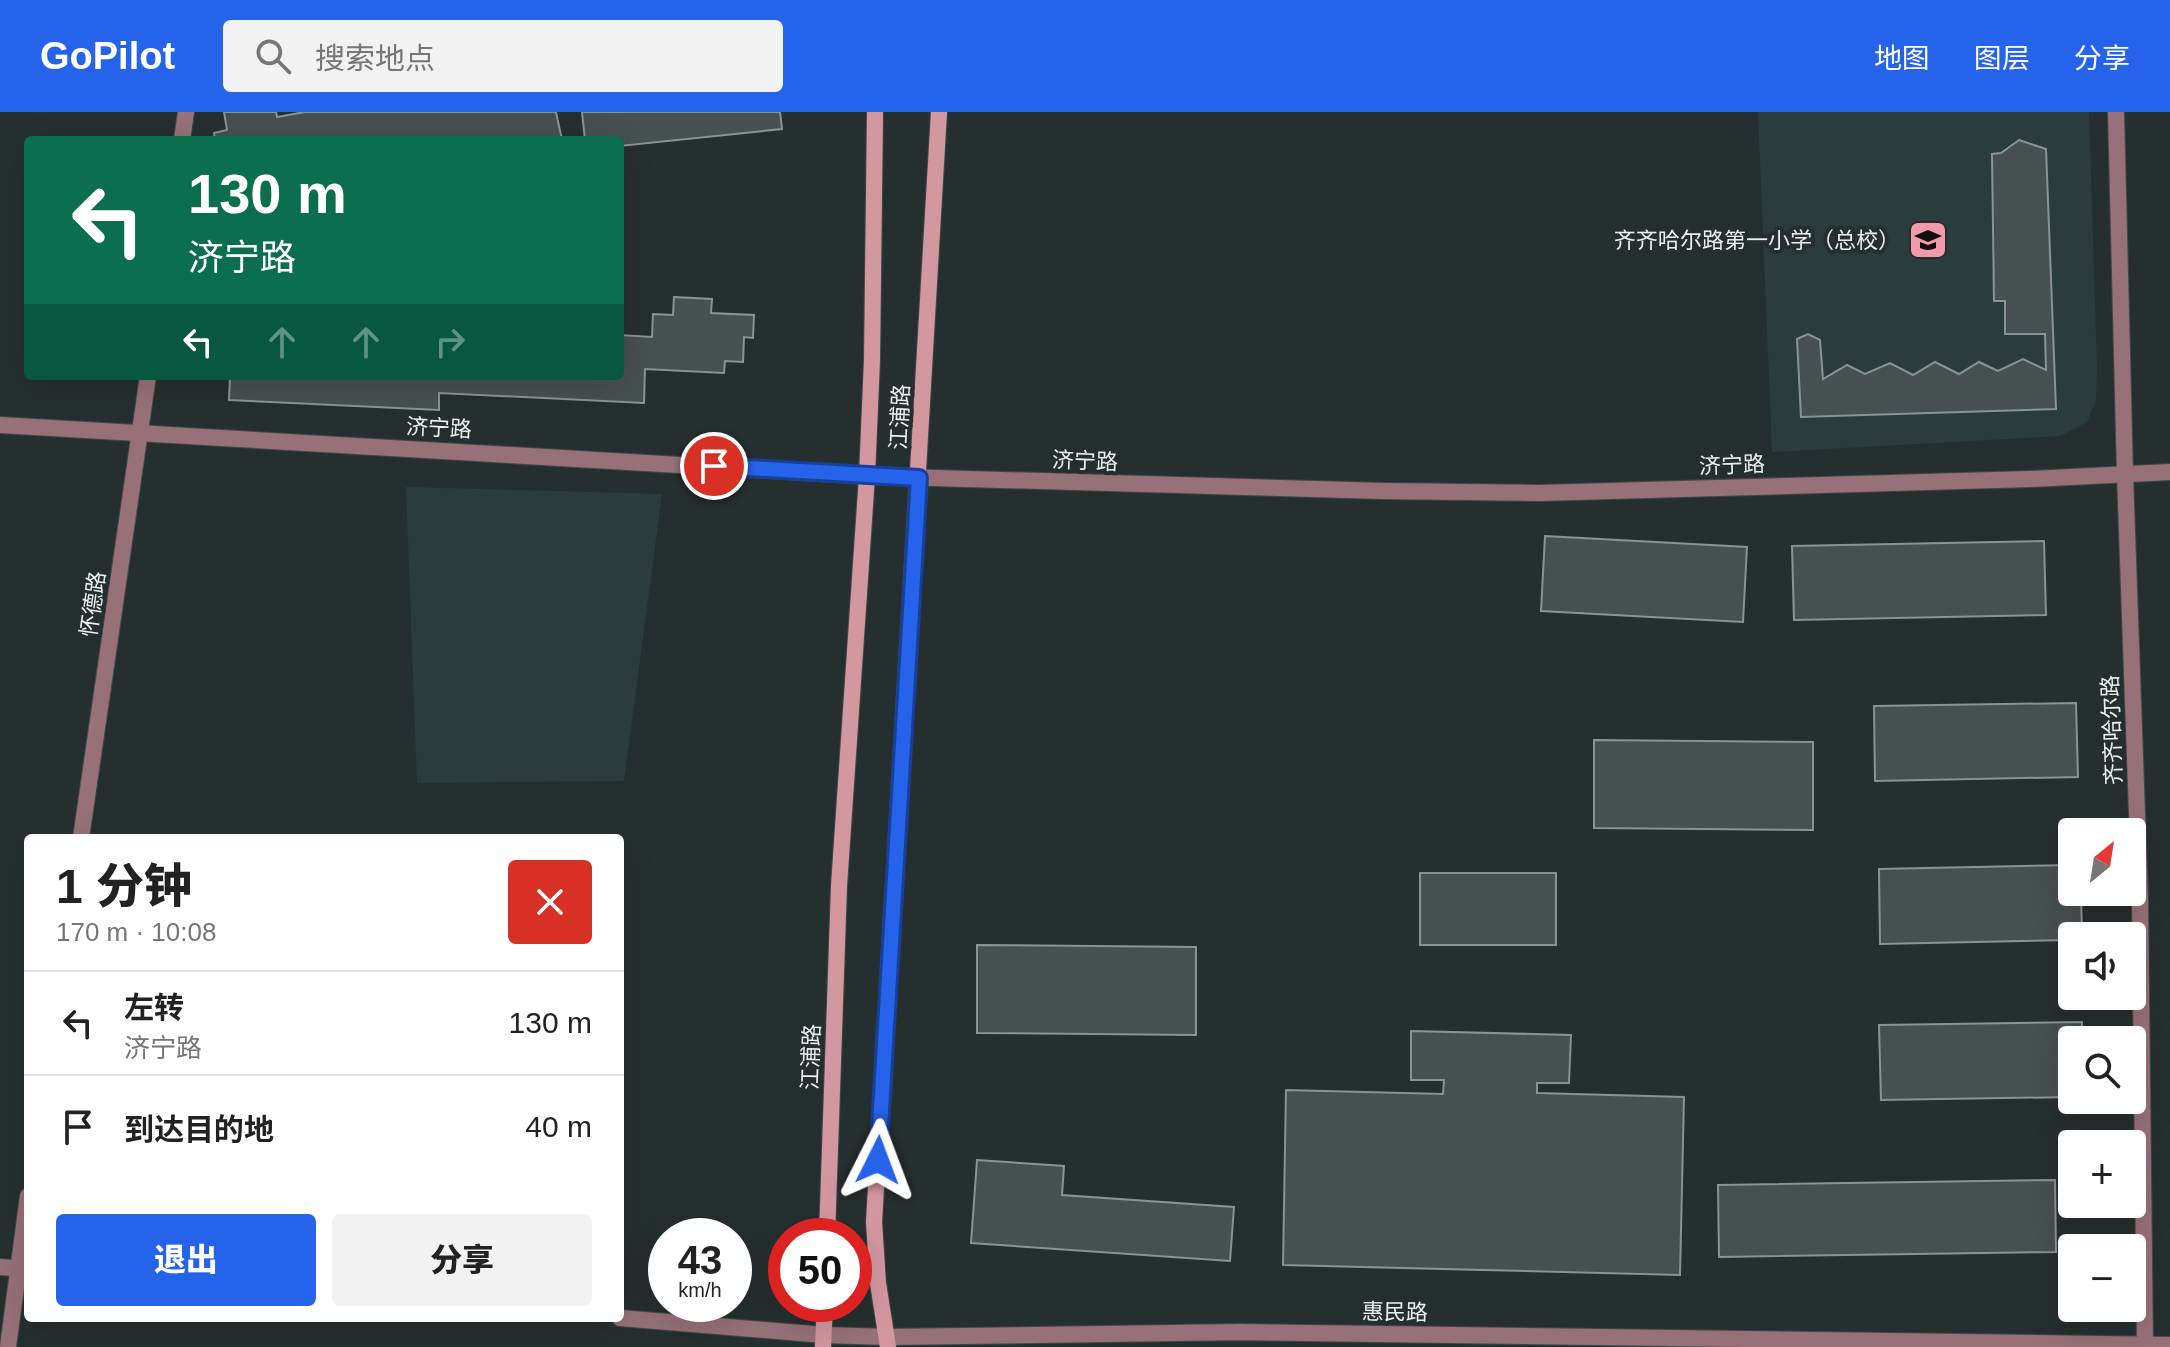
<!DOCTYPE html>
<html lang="zh">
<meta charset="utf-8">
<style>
body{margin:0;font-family:Arial,"Noto Sans SC",sans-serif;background:#f2f2f2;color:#222;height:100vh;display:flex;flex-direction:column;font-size:30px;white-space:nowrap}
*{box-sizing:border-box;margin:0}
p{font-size:26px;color:#767676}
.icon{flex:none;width:44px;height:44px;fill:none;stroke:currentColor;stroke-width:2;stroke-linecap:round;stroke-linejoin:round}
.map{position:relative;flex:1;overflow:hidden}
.side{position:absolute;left:24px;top:722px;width:600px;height:488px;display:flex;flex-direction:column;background:#fff;border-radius:8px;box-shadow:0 8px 32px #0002}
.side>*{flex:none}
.hud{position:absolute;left:24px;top:24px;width:600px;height:244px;border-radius:8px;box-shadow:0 8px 32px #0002;background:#0b6e4f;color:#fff;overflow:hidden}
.needle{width:52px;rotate:30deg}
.buttons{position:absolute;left:2058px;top:706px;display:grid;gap:16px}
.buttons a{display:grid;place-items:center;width:88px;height:88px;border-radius:8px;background:#fff;box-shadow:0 8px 32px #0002;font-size:40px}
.speed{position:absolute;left:648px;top:1106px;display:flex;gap:16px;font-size:40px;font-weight:700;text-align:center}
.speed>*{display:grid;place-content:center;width:104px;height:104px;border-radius:50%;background:#fff;box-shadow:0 8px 32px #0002;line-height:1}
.speed small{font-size:20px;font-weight:400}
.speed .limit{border:12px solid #d22;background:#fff;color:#111}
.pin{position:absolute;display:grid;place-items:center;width:68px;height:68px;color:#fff;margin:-34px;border:4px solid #fff;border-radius:50%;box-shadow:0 2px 8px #0007}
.me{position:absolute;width:88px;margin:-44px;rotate:3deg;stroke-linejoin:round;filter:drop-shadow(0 0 6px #0008)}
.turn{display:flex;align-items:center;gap:28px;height:168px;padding:0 32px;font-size:36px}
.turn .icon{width:104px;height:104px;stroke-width:2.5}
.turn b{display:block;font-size:56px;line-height:68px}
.lanes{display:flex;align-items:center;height:76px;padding:0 32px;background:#0003;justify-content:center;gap:40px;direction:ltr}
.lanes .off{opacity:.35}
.round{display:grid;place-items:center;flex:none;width:84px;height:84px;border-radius:8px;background:#f2f2f2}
.summary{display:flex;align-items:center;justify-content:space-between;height:136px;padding:0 32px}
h1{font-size:48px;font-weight:800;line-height:60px}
.cta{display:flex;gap:16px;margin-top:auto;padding:16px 32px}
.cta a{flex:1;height:92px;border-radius:8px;background:#2563eb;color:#fff;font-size:32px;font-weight:800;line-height:92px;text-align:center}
.cta a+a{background:#f2f2f2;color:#222}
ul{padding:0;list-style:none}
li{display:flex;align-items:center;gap:24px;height:104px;padding:0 32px;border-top:2px solid #e0e0e0}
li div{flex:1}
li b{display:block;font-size:30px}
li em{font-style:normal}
header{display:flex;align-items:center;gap:48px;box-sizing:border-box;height:112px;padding:0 40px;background:#2563eb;color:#fff}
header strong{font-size:38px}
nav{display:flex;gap:44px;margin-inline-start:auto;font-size:28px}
.search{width:560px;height:72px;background:#f2f2f2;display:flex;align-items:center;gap:20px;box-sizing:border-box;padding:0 28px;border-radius:8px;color:#767676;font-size:30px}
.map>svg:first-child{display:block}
.built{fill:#2b3c3d}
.building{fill:#475050;stroke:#8a9394;stroke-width:2}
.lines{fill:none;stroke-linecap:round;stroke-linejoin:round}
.street-casing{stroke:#414a4a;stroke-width:18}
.secondary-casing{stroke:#414a4a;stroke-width:18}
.street{stroke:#977177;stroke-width:16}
.secondary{stroke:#d397a0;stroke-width:16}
.route-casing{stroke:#184099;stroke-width:20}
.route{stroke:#2563eb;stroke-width:14}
.labels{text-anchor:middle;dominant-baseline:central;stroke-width:8;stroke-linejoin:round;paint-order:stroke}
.poi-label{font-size:22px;fill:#e9eeee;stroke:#262f2f;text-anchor:end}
.street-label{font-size:22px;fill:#e9eeee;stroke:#262f2f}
</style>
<header>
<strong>GoPilot</strong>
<div class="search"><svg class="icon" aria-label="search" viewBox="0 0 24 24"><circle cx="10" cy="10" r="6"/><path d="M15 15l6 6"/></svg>搜索地点</div>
<nav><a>地图</a><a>图层</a><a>分享</a></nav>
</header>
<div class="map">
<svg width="2170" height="1235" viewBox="0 0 2170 1235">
<rect width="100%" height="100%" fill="#262f2f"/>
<!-- built -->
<g class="built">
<polygon points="1758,0 2089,0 2097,256 2096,288 2087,310 2060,324 1772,340"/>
<polygon points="406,375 662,382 624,669 417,671"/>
</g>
<!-- building -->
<g class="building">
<polygon points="224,0 276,0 277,5 305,0 556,0 562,28 215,28 214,21 227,18"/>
<polygon points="582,0 780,0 782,17 620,34 620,28 585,28"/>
<polygon points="2019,28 2046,37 2056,297 1801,305 1797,227 1808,222 1820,228 1823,267 1847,253 1865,262 1890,251 1913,263 1935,250 1959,262 1979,250 1998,259 2023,247 2046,258 2045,222 2005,222 2005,189 1994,189 1992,42 2001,41"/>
<polygon points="674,185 712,187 711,201 754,203 753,226 744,225 743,250 725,249 724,261 645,257 644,291 439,281 439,298 229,288 230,264 620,264 620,223 652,225 653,202 673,203"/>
<polygon points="1545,424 1747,435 1743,510 1541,499"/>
<polygon points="2044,429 2046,503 1794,508 1792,434"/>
<polygon points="2076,591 2078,665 1875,669 1874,594"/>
<polygon points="1594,628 1813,630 1813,718 1594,716"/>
<polygon points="2072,753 2072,780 2081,780 2082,824 2072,824 2072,828 1880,832 1879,757"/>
<rect x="1420" y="761" width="136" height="72"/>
<polygon points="977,833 1196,835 1196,923 977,921"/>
<polygon points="2082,910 2082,928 2072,928 2072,985 1881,988 1879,913"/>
<polygon points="1411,919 1571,923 1569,971 1537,971 1537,981 1684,985 1680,1163 1283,1153 1286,978 1443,982 1444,968 1411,968"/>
<polygon points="977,1048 1064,1054 1062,1083 1234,1095 1230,1149 971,1131"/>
<polygon points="2055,1068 2056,1140 1719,1145 1718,1073"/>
</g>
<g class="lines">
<!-- street casing -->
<g class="street-casing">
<g id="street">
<polyline points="2116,0 2125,363 2140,787 2145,1235"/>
<polyline points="182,28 186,0"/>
<polyline points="0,313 867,364 1383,379 1539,381 2030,367 2170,360"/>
<polyline points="81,726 148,264"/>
<polyline points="0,1155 26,1157"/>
<polyline points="620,1206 824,1223 887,1225 1241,1220 2170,1233"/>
<polyline points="8,1235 28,1084"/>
</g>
</g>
<!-- secondary casing -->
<g class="secondary-casing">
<g id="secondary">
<polyline points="827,1124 839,774 867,364 872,248 875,0"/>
<polyline points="823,1235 825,1192"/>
<polyline points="888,1235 878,1171 874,1110 939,0"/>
</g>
</g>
<!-- street -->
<use href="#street" class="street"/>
<!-- secondary -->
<use href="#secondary" class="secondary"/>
</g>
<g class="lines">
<!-- route casing -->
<g class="route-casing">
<polyline id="route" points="714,354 919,366 878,1048"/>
</g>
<!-- route -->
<use href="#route" class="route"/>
</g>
<!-- icons -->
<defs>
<g id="school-square" transform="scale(2)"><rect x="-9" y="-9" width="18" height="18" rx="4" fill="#f39aa9" stroke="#262f2f"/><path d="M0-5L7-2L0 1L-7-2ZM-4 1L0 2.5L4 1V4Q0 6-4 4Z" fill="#111"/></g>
</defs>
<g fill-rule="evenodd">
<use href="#school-square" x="1928" y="128"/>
</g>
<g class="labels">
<!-- poi labels -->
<g class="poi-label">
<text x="1900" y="128">齐齐哈尔路第一小学（总校）</text>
</g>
<!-- street labels -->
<g class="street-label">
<text transform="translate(900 305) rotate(-87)">江浦路</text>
<text transform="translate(439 316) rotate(3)">济宁路</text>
<text transform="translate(1085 349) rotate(2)">济宁路</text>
<text transform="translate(1732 353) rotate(-2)">济宁路</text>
<text transform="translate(93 492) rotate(-82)">怀德路</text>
<text transform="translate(2112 618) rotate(-92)">齐齐哈尔路</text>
<text transform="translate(811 945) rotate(-88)">江浦路</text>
<text transform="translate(1395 1200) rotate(1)">惠民路</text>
</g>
</g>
</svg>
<div class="buttons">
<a><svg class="needle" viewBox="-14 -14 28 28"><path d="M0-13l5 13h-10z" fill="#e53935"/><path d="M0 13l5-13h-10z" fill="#767676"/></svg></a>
<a><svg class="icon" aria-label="sound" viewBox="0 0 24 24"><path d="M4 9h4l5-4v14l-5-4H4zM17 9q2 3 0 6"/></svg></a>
<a><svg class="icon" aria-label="search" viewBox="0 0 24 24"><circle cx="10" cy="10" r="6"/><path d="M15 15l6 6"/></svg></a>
<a>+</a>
<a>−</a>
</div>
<div class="speed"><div>43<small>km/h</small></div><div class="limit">50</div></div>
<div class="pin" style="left:714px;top:354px;background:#d93025"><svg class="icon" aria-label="arrive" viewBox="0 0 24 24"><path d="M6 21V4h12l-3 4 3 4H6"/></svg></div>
<svg class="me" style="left:878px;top:1048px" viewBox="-20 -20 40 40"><path d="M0-17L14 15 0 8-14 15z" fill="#2563eb" stroke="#fff" stroke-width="4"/></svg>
<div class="hud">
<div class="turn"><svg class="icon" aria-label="left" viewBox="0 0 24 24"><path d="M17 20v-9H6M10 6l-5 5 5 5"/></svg><div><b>130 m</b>济宁路</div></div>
<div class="lanes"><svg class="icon" aria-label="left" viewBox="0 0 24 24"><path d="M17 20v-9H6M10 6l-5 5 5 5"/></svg><svg class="icon off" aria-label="ahead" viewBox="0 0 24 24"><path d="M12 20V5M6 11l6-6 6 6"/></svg><svg class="icon off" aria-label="ahead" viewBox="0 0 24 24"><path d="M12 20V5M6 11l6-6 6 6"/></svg><svg class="icon off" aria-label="right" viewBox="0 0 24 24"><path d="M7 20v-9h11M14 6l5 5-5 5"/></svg></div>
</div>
<section class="side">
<div class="summary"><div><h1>1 分钟</h1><p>170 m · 10:08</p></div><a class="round" style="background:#d93025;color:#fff"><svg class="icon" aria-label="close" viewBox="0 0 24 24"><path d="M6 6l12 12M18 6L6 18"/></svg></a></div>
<ul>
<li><svg class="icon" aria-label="left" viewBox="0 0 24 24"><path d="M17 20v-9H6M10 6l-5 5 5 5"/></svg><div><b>左转</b><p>济宁路</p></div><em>130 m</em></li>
<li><svg class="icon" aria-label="arrive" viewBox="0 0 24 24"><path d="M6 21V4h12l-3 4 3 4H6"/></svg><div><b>到达目的地</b></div><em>40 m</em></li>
</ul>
<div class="cta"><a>退出</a><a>分享</a></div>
</section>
</div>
